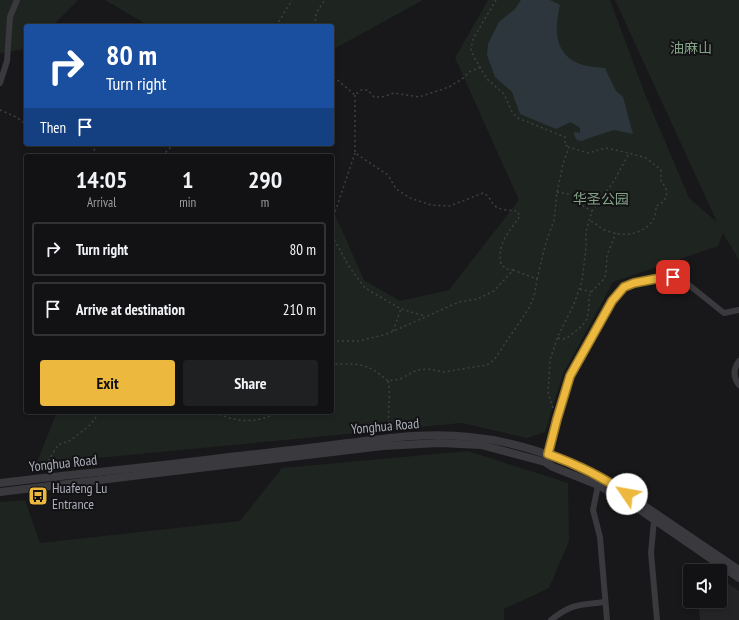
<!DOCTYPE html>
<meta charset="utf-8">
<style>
body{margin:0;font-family:"PT Sans Narrow","Noto Sans SC",sans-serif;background:#1f2022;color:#f1f3f6;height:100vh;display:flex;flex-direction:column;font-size:15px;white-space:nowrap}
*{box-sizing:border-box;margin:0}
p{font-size:13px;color:#9c9ea0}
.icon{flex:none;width:22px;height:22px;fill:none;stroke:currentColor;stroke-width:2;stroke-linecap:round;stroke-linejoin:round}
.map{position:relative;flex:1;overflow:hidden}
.panel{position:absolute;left:24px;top:154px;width:310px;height:260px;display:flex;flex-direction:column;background:#121214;border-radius:4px;box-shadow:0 2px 6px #0003,0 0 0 1px #313234}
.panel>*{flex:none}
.top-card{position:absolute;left:24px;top:24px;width:310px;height:122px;border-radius:4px;box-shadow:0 2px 6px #0003,0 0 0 1px #313234;background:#1a4fa0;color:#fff;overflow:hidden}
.tools{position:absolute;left:683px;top:564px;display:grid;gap:8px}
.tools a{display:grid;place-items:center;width:44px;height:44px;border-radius:4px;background:#121214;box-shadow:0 2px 6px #0003,0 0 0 1px #313234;font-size:20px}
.pin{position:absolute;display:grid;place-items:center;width:34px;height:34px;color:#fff;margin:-17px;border-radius:8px;box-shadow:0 2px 6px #0006}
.me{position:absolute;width:44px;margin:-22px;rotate:303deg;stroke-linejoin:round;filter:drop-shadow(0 0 3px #0008)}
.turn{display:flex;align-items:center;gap:14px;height:84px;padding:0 16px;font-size:18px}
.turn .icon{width:52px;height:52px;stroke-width:2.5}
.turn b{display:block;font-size:28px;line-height:34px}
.then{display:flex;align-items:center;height:38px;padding:0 16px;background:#0003;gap:8px;font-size:15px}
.eta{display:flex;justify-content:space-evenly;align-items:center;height:68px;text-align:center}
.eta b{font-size:24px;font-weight:600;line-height:28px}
.action{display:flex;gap:8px;margin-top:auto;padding:8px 16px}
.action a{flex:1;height:46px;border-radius:4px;background:#ecb83d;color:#111;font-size:16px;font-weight:600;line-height:46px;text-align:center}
.action a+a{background:#1f2022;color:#f1f3f6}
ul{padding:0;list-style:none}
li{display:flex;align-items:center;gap:12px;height:54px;margin:0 8px 6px;padding:0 8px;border:2px solid #313234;border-radius:4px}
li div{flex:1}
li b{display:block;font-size:15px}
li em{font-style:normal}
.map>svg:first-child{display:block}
.built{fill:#242426}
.green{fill:#1e241f}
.water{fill:#2e363d}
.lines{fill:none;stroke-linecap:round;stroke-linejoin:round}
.path{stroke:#3f4045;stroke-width:1.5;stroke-dasharray:2 3;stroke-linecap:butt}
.minor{stroke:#39393e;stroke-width:6}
.tertiary{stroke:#39393e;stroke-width:8}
.route-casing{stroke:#997828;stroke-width:10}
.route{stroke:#ecb83d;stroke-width:7}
.labels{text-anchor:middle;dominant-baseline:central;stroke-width:4;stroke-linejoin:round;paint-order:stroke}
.park-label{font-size:14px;fill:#82a385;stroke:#131215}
.street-label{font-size:14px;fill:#aaaeb9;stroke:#131215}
.poi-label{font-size:14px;fill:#aaaeb9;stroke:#131215;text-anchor:start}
</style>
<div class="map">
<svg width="739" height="620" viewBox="0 0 739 620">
<rect width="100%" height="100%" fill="#18181a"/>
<!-- built -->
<polygon class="built" points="720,578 739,591 739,620 700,620 698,601 720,601"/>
<!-- green -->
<g class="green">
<polygon points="0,0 78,0 52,26 26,26 26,49 0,53"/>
<polygon points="105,0 423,0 332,50 332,26 149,26"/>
<polygon points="488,0 610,0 645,94 689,198 717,222 615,0 739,0 739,260 723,233 718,246 613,282 563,374 545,432 527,438 462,423 36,464 57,412 332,412 332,208 364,280 400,301 449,290 519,200 455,58"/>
<polygon points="468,451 568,483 569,541 549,588 504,609 504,620 0,620 0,502 25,500 40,543 240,521 282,468"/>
</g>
<!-- water -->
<path class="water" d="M521,0H550L560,5C554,30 554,56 583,65C590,67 598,67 605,68L616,91L623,97L633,134L614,130L592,137L582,141L577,140L574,135L575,132L580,133V128L571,122L556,129L520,114L512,92L495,77L487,55L488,44L499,22L515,9Z"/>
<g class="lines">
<!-- path -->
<g class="path">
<polyline points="496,0 473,39 471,49 474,57 487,79 504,94 512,112 518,118 565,137 565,145 569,147"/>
<polyline points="276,26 292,0"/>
<polyline points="315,26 316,13 325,0"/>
<polyline points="332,72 335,78 355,95 361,90 368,90 374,97 382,97 394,93 419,97 449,87 462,79 469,72 481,67"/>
<path d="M355,95V153L388,175L396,189L410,198L431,205L450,206L483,193C491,197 489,200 494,205C500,211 510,210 517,211L520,216C510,231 496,244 501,264L506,269L513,270"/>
<polyline points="0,110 16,117 26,124"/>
<polyline points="96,144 94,151 96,156"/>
<polyline points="162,156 174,144"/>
<polyline points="557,192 568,194 575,197 583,206 592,211"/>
<polyline points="332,221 355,153"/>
<polyline points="332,235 348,265 365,288 401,309 425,316"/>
<path d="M537,279L545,246L554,220L557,192L563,164L569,147L588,153L606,148L629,153L646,158L661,170V181C669,190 669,201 656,206C656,212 655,219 651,223C639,236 620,237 605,230C599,227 595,223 589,220"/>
<polyline points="580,289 591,292"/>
<polyline points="393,331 401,309"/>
<polyline points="558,338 563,339 567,338 582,326 587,319 589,308 589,297 591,292 604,279 606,274 607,255 616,233"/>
<path d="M332,341H359L387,334L459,302L477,299L494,291L513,270L537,279L534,297L529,308L494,360L487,365L443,372L430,369L417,370L400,379L388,381C366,362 360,364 332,364"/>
<path d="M388,381C392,399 386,412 390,430"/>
<polyline points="553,408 548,393 550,360 558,336 574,304 582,281 586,248 586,232 592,211 614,181 628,155"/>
<path d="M215,412C236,423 257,424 278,412"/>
<polyline points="45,470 45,466 58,445 71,440 89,426 100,412"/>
</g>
<!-- minor -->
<g class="minor">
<polyline points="0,83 7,61 10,17 17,0"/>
<path d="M739,361C733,369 733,377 739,385"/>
<polyline points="546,458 557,419 570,376 612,301 624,287 634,283 659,278 673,277 684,281 724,313 739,310"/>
<polyline points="598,485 593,510 600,537 607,620"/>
<polyline points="654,520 651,553 657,620"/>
<path d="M551,620C572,603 580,605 605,602"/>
</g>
<!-- tertiary -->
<g class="tertiary">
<path d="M0,483C76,474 153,467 229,457C268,453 308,448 348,443C388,438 429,432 470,437C523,442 570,460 615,486L739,570"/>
<polyline points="0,492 383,446 439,443 481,445 545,462 553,467 598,485 630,503 739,578"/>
</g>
</g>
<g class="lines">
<!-- route casing -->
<g class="route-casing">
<path id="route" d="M627,494C603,477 576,464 548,454L557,419L570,376L612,301L624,287L634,283L660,278L673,277"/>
</g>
<!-- route -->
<use href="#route" class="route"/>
</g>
<!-- icons -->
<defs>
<g id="bus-square" transform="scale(1)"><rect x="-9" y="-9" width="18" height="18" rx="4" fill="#ecb83d" stroke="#131215"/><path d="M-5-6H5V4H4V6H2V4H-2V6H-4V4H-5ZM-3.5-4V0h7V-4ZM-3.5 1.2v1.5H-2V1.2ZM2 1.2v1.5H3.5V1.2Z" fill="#111"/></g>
</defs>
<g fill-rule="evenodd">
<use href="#bus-square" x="38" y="496"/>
</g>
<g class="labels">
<!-- park labels -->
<g class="park-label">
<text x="691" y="48">油麻山</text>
<text x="601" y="199">华圣公园</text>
</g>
<!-- street labels -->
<g class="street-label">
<text transform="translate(385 426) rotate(-5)">Yonghua Road</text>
<text transform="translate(63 463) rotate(-6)">Yonghua Road</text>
</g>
<!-- poi labels -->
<g class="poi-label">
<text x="52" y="488">Huafeng Lu<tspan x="52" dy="16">Entrance</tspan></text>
</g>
</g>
</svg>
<div class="tools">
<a><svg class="icon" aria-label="sound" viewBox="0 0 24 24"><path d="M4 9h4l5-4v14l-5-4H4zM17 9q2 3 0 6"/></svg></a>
</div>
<div class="pin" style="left:673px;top:277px;background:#d93025"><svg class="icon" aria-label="arrive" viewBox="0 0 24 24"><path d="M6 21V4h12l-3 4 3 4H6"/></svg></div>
<svg class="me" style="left:627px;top:494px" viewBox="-20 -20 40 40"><circle r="19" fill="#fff"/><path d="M0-13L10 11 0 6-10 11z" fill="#ecb83d"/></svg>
<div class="top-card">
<div class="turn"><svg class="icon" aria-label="right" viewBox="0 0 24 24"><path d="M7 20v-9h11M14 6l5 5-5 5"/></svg><div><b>80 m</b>Turn right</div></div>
<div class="then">Then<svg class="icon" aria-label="arrive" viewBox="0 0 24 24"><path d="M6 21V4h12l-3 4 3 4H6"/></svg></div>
</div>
<section class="panel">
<div class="eta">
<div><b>14:05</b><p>Arrival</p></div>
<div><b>1</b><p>min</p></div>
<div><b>290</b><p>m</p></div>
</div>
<ul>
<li><svg class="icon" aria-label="right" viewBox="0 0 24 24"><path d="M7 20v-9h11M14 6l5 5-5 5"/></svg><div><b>Turn right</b></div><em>80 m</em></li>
<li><svg class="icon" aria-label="arrive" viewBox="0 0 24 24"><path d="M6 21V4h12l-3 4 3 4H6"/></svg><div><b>Arrive at destination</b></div><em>210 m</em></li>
</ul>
<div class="action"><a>Exit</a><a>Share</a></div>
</section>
</div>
